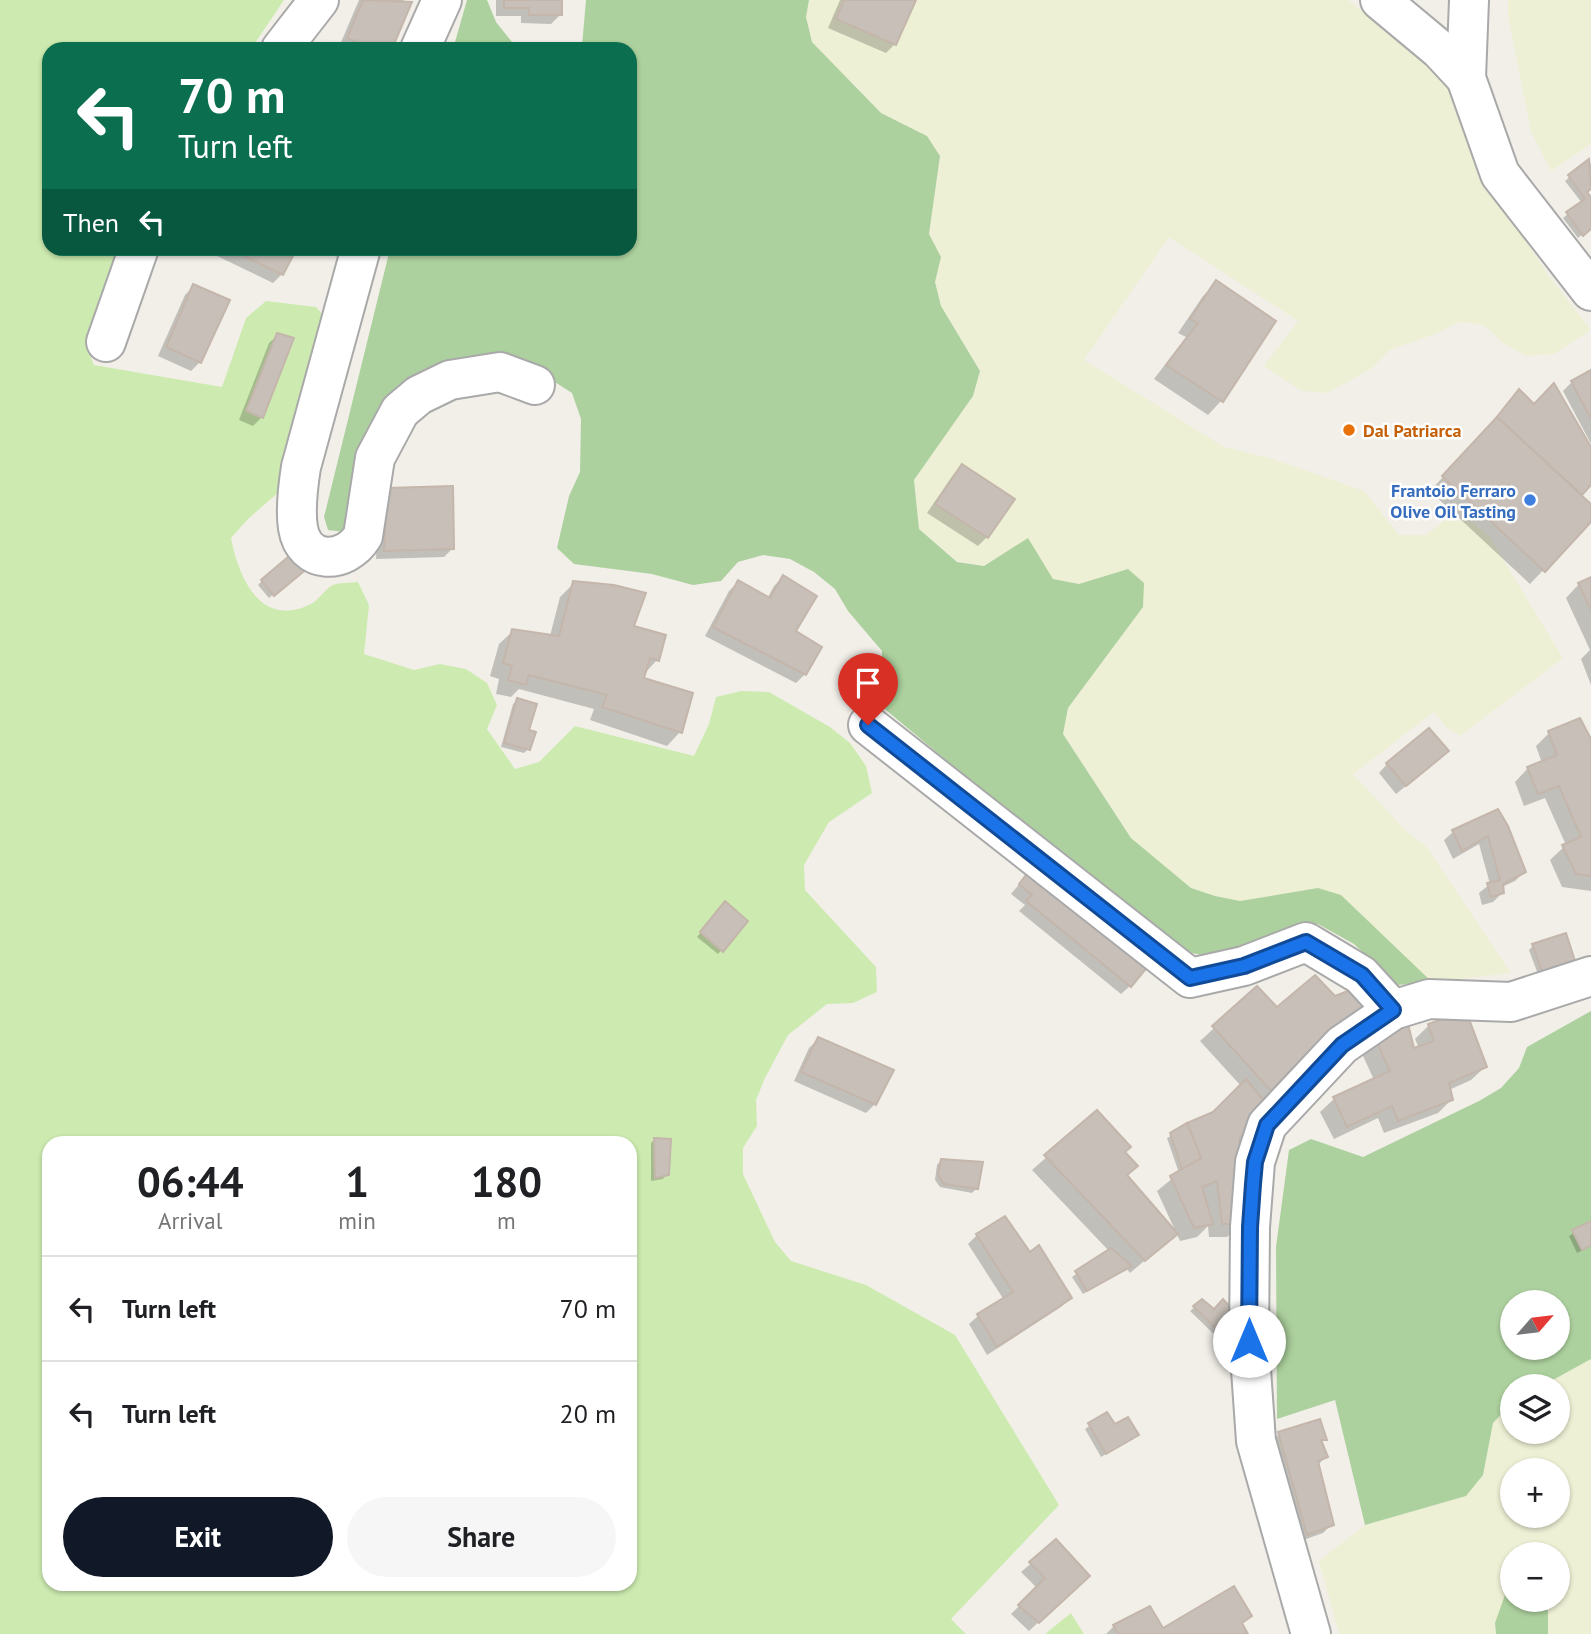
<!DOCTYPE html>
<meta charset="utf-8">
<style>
body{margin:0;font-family:"PT Sans",sans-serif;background:#f6f6f6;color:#202124;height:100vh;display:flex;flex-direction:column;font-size:26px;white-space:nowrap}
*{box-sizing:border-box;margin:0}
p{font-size:23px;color:#757577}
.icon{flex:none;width:38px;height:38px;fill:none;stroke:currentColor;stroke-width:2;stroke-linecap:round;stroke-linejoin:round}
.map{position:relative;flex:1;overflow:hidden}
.panel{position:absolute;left:42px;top:1136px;width:595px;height:455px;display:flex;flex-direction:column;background:#fff;border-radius:21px;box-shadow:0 2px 5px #0004}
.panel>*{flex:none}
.hud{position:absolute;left:42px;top:42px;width:595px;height:214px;border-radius:21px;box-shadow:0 2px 5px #0004;background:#0b6e4f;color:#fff;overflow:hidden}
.needle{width:46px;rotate:62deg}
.tools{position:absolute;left:1500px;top:1290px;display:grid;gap:14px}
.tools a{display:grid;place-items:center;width:70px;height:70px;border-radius:50%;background:#fff;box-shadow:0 2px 5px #0004;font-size:35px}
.pin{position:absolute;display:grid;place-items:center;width:60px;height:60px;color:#fff;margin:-72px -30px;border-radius:50% 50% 50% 0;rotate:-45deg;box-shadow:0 0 7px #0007}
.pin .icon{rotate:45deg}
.me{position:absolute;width:77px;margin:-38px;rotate:0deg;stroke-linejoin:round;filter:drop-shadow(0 0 5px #0008)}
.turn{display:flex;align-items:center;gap:24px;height:147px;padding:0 21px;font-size:32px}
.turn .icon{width:91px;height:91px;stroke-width:2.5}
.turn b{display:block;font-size:49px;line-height:60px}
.then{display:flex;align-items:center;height:66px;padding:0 21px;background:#0003;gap:14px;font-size:26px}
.eta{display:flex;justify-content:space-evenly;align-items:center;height:119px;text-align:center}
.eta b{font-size:42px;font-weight:700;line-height:49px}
.cta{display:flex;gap:14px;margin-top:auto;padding:14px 21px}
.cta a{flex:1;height:80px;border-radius:42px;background:#111827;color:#fff;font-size:28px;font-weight:700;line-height:80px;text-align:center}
.cta a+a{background:#f6f6f6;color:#202124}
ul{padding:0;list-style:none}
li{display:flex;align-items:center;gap:21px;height:105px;padding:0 21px;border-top:2px solid #e0e0e0}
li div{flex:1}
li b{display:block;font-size:26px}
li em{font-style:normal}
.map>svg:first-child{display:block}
.farmland{fill:#eef0d5;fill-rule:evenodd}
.grass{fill:#cdebb0;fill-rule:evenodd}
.forest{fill:#add19e;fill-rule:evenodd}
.shadow{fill:#0003}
.building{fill:#c7bfb8;stroke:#c4b6ab;stroke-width:2}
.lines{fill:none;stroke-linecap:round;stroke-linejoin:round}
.street-casing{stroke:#a9a9a9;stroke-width:42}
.street{stroke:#fff;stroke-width:38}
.route-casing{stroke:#114b97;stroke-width:18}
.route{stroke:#1a73e8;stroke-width:12}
.food-dot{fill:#e8710a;stroke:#fff;stroke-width:2.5}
.shop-dot{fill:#3f7fe0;stroke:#fff;stroke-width:2.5}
.labels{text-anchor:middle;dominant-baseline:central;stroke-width:5;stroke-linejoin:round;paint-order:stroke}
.food-label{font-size:18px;font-weight:bold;fill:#c56008;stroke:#fff;text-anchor:start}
.shop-label{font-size:18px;font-weight:bold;fill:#366cbe;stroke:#fff;text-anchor:end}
</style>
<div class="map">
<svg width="1591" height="1634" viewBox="0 0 1591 1634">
<rect width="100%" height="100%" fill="#f2efe9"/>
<!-- farmland -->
<g class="farmland">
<polygon points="809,0 1348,0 1429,65 1463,109 1489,184 1548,275 1591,330 1554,354 1527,356 1503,343 1484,325 1459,322 1437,333 1390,350 1372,368 1328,393 1302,391 1264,366 1298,321 1169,237 1084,360 1224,447 1273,459 1364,491 1399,535 1426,535 1446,519 1472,522 1489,536 1563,658 1460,736 1446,727 1434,712 1353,774 1406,831 1426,846 1511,973 1432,982 1318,888 1240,901 1215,896 1191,888 1131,838 1063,734 1068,708 1143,607 1128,569 1079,584 1053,579 1027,539 984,566 957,561 919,529 914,480 973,396 980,371 941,306 935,281 941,257 929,234 940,156 927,136 881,113 812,42 806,17"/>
<polygon points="1508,0 1591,0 1591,144 1551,171 1531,132 1508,16"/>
<path d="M1591,1359V1634H1548V1611L1543,1600H1558V1554H1512V1575L1495,1623L1496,1634H1339L1319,1561L1365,1525L1466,1496L1483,1475L1493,1423L1512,1403V1432H1558V1386H1542ZM1512,1470H1558V1516H1512Z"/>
</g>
<!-- grass -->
<g class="grass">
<path d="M0,0H284L251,49H49V248L125,249L100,296L85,343L94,365L222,387L246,318L266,301L316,307L327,320L280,491L248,519L231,538C239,579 261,629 311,604C319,600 324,590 331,586C338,582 350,583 358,582L369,605L364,654L414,670L440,664L466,669L487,683L497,705L487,729L515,769L539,762L575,726L694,756L709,724L716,697L741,691L769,692L830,727L850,743L866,766L872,793L829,822L804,865L805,890L876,967L877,992L853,1003L827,1004L788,1035L765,1078L756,1100L757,1126L743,1148V1174L775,1242L791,1261L866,1285L955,1335L1059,1505L951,1619L966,1634H0ZM49,1143H630V1584H49Z"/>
<polygon points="1071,1613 1084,1634 1045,1634"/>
</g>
<!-- forest -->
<g class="forest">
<polygon points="467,0 487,0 496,22 512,42 582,46 586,0 809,0 806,17 812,42 881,113 927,136 940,156 929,234 941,257 935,282 941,306 980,371 973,396 914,480 919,529 957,562 984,566 1028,538 1053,579 1079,584 1128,569 1144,583 1143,607 1068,708 1063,734 1131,838 1191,888 1215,896 1240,901 1318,888 1341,895 1432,982 1398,985 1354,944 1318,924 1276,936 1221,958 1185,952 1026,827 880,705 882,651 848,611 835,589 814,572 790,559 763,555 738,562 721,581 693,585 652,574 574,564 557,548 569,496 580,472 581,419 572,393 522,361 443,366 345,532 328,530 324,517 390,249 630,248 630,49 453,49"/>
<path d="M1591,1011V1359L1542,1386H1512V1403L1493,1423L1483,1475L1466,1496L1365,1525L1335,1400L1277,1419L1276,1247L1289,1150L1311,1139L1363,1157L1479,1101L1501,1088L1519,1068L1527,1047ZM1512,1302H1558V1348H1512Z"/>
<polygon points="1512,1575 1512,1600 1543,1600 1548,1611 1548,1634 1496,1634 1495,1623"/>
</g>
<!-- shadow -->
<g class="shadow">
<polygon points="359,0 403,0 409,3 390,49 339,47"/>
<polygon points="496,0 564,0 560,0 560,15 551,24 521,23 521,16 496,16"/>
<polygon points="840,0 914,0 895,44 886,53 828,28"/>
<polygon points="1589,161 1591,164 1591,188 1585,192 1591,200 1591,227 1578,238 1563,218 1582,203 1565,181"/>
<polygon points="210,248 295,248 282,274 273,283 209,252"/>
<polygon points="1216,283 1273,322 1221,401 1208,415 1154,379 1186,337 1178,333 1203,296"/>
<polygon points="194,286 200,362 191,371 158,356 185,295"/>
<polygon points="278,335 262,417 253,426 239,420 269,343"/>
<polygon points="1591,372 1591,444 1563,391 1572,382"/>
<polygon points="1515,395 1534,406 1591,448 1591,482 1579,495 1591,506 1591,520 1530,584 1430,491 1493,423"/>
<polygon points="962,466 1013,500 987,537 978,546 927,513 953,475"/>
<polygon points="379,499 453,548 444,557 376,559"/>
<polygon points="301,571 269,598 258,585 262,581"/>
<polygon points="783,577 805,674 796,683 705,636 729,591 738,582 767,599 774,586"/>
<polygon points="1591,579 1591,685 1581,659 1590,650 1566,598 1579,584"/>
<polygon points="574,583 631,627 657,660 644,674 642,679 680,732 667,746 590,720 594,709 519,689 511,697 496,694 499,679 490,676 499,644 513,631 550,636 560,597"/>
<polygon points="517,700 527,731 528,749 524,753 501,747 513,704"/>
<polygon points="1549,733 1591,743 1591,891 1562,887 1550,860 1566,845 1545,798 1524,806 1515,782 1528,768 1542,763 1536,746"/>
<polygon points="1438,760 1396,794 1379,773 1387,764"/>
<polygon points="1497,811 1524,872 1515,881 1502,887 1502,893 1493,902 1482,905 1479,893 1490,884 1479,844 1453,859 1444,840 1453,832"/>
<polygon points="1025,877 1130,986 1121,994 1019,911 1025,905 1011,894"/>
<polygon points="721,907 746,921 718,954 697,937"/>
<polygon points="1565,935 1539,977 1529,950 1533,946"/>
<polygon points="1361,988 1237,1139 1240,1224 1227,1237 1209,1237 1208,1226 1197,1237 1180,1241 1157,1191 1179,1173 1167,1138 1214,1114 1241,1086 1200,1041 1257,989 1277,1010 1335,998"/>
<polygon points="1429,1025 1485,1067 1471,1080 1449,1090 1452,1099 1438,1113 1384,1133 1378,1118 1334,1139 1320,1112 1334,1099 1374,1080 1359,1047 1373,1033 1413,1050 1419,1048 1415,1039"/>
<polygon points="818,1039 875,1104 866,1113 794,1081 809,1048"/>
<polygon points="1097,1113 1123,1152 1126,1176 1176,1234 1130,1273 1127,1269 1083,1294 1072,1277 1109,1251 1032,1170"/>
<polygon points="655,1139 667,1174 663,1179 651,1181 651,1143"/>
<polygon points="941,1160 976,1189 972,1193 940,1187 935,1180 937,1165"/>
<polygon points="1005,1218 1030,1255 1070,1298 1061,1307 987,1355 969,1324 978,1316 1004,1300 968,1244 977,1235"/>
<polygon points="1591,1223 1591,1246 1577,1253 1569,1236"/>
<polygon points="1202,1301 1214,1311 1241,1321 1220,1340 1190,1311"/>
<polygon points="1107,1414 1114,1427 1137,1435 1101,1457 1085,1429"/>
<polygon points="1279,1434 1325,1439 1320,1444 1326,1456 1318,1465 1332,1524 1323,1533 1298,1542 1270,1443"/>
<polygon points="1056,1542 1079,1584 1029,1631 1011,1614 1037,1588 1021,1572"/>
<polygon points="1250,1616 1241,1625 1246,1634 1106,1634 1114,1626 1162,1630"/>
</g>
<!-- building -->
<g class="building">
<polygon points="363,0 412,2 392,49 373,49 347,38"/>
<polygon points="504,0 562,0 562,15 529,15 529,8 504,8"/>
<polygon points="844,0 916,0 896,45 836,19"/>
<polygon points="1589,159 1591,189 1587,192 1591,197 1591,229 1583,236 1566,212 1585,199 1568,175"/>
<polygon points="228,248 297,248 283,275"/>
<polygon points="1216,280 1276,321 1223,402 1166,365 1198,323 1190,319"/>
<polygon points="193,284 230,300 201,363 166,347"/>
<polygon points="277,333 294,338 263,418 246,411"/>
<polygon points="1591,370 1591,419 1571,381"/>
<polygon points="1554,383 1591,447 1591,485 1582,495 1497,417 1519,389 1534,404"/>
<polygon points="1497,417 1591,504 1591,522 1545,572 1442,476"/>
<polygon points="962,464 1015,499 988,538 935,504"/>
<polygon points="453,486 454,549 384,551 387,488"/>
<polygon points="294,552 308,568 274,596 261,580"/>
<polygon points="783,575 817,596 796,631 822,647 806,675 713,627 738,580 770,598"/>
<polygon points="1591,577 1591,610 1578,583"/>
<polygon points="573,581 614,585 646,593 634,626 666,635 659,661 650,658 644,678 693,693 682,733 602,707 607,695 529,675 526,685 508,680 512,666 503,663 512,629 559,636"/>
<polygon points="517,698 537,704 529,730 536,732 530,750 504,743"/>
<polygon points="1580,718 1591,739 1591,876 1576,874 1562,845 1581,837 1559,786 1538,794 1527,767 1557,755 1548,731"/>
<polygon points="1429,728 1449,751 1406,786 1386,763"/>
<polygon points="1498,809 1508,826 1526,872 1503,884 1504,893 1491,897 1487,883 1500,880 1488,836 1462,851 1452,830"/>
<polygon points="1033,866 1154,959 1131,987 1026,901 1032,895 1019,884"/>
<polygon points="725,901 748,921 723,952 700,932"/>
<polygon points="1566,933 1576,964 1543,974 1532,944"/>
<polygon points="1315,975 1335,996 1361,986 1379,1010 1274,1094 1212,1026 1257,986 1277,1007"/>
<polygon points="1466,1011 1487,1067 1449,1083 1453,1100 1398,1121 1392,1106 1347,1127 1333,1097 1390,1071 1372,1032 1407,1020 1414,1048 1434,1041 1428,1024"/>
<polygon points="818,1037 894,1070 876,1105 801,1072"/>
<polygon points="1246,1079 1269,1107 1239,1139 1245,1172 1242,1224 1222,1224 1217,1181 1202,1187 1213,1224 1194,1228 1170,1176 1201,1158 1187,1123 1213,1112"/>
<polygon points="1097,1110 1131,1147 1125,1152 1138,1166 1127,1175 1178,1234 1145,1261 1044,1155"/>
<polygon points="1187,1123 1201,1158 1182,1169 1170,1133"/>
<polygon points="654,1138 671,1139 669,1175 655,1178"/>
<polygon points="941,1159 983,1162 978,1189 944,1184 938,1175"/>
<polygon points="1005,1216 1030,1252 1039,1245 1072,1298 997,1347 977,1314 1013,1292 976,1234"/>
<polygon points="1591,1221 1591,1245 1582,1250 1572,1230"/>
<polygon points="1111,1248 1132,1266 1087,1291 1075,1271"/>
<polygon points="1202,1299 1214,1309 1223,1299 1243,1321 1225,1337 1193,1306"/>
<polygon points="1107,1412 1115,1424 1128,1417 1139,1435 1106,1454 1088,1423"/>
<polygon points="1320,1419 1327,1440 1321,1440 1328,1457 1318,1461 1334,1525 1307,1535 1278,1432"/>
<polygon points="630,1463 634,1463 636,1493 630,1493"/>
<polygon points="1056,1539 1090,1576 1039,1623 1018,1605 1045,1578 1029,1562"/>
<polygon points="1234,1586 1252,1616 1242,1623 1248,1634 1118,1634 1113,1625 1150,1606 1163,1628"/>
</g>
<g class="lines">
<!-- street casing -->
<g class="street-casing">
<g id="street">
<polyline points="1380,0 1440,50 1466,78"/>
<polyline points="1469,0 1466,78 1500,174 1591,291"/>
<polyline points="281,49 319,0"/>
<polyline points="420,49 442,0"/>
<path d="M361,248L301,467C298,486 295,509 298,528C304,565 345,565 363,536L375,458L400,411L419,395L450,380L500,372L535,385"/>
<polyline points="106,342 139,248"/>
<polyline points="868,725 1190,978 1244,966 1306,942 1361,975 1393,1010"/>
<polyline points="1311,1634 1256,1441 1249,1341 1250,1227 1255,1162 1267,1125 1342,1045 1393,1010 1429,999 1511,1002 1591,976"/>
</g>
</g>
<!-- street -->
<use href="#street" class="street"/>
</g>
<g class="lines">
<!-- route casing -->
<g class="route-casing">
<polyline id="route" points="868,725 1190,978 1244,966 1306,942 1362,975 1393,1010 1342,1045 1267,1125 1255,1162 1253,1184 1250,1227 1249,1341"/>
</g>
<!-- route -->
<use href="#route" class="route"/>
</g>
<!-- markers -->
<circle class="food-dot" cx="1349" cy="430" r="7"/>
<circle class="shop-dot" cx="1530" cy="500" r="7"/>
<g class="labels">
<!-- food labels -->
<g class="food-label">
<text x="1363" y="430">Dal Patriarca</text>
</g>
<!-- shop labels -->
<g class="shop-label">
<text x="1516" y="490">Frantoio Ferraro<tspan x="1516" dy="21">Olive Oil Tasting</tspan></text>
</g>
</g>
</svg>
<div class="tools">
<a><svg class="needle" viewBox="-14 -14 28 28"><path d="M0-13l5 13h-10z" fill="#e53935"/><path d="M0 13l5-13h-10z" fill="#757577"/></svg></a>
<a><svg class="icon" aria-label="layers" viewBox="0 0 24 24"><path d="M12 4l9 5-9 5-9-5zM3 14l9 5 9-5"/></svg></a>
<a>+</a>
<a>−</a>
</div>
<div class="pin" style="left:868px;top:725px;background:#d93025"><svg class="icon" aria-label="arrive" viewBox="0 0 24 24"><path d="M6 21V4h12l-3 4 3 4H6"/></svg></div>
<svg class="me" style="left:1249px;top:1341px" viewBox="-20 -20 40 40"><circle r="19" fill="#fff"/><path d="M0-13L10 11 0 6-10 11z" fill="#1a73e8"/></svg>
<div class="hud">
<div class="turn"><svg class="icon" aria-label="left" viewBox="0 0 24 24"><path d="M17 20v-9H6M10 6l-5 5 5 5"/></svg><div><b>70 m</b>Turn left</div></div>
<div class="then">Then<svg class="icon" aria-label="left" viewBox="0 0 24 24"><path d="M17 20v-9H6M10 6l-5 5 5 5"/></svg></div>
</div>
<section class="panel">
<div class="eta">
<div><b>06:44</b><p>Arrival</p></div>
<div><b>1</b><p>min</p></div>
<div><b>180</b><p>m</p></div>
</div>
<ul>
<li><svg class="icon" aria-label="left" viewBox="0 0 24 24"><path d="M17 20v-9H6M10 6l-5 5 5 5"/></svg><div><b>Turn left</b></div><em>70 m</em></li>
<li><svg class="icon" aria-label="left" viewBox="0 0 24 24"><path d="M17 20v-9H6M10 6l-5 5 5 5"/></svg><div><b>Turn left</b></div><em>20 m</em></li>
</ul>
<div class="cta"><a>Exit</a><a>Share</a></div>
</section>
</div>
